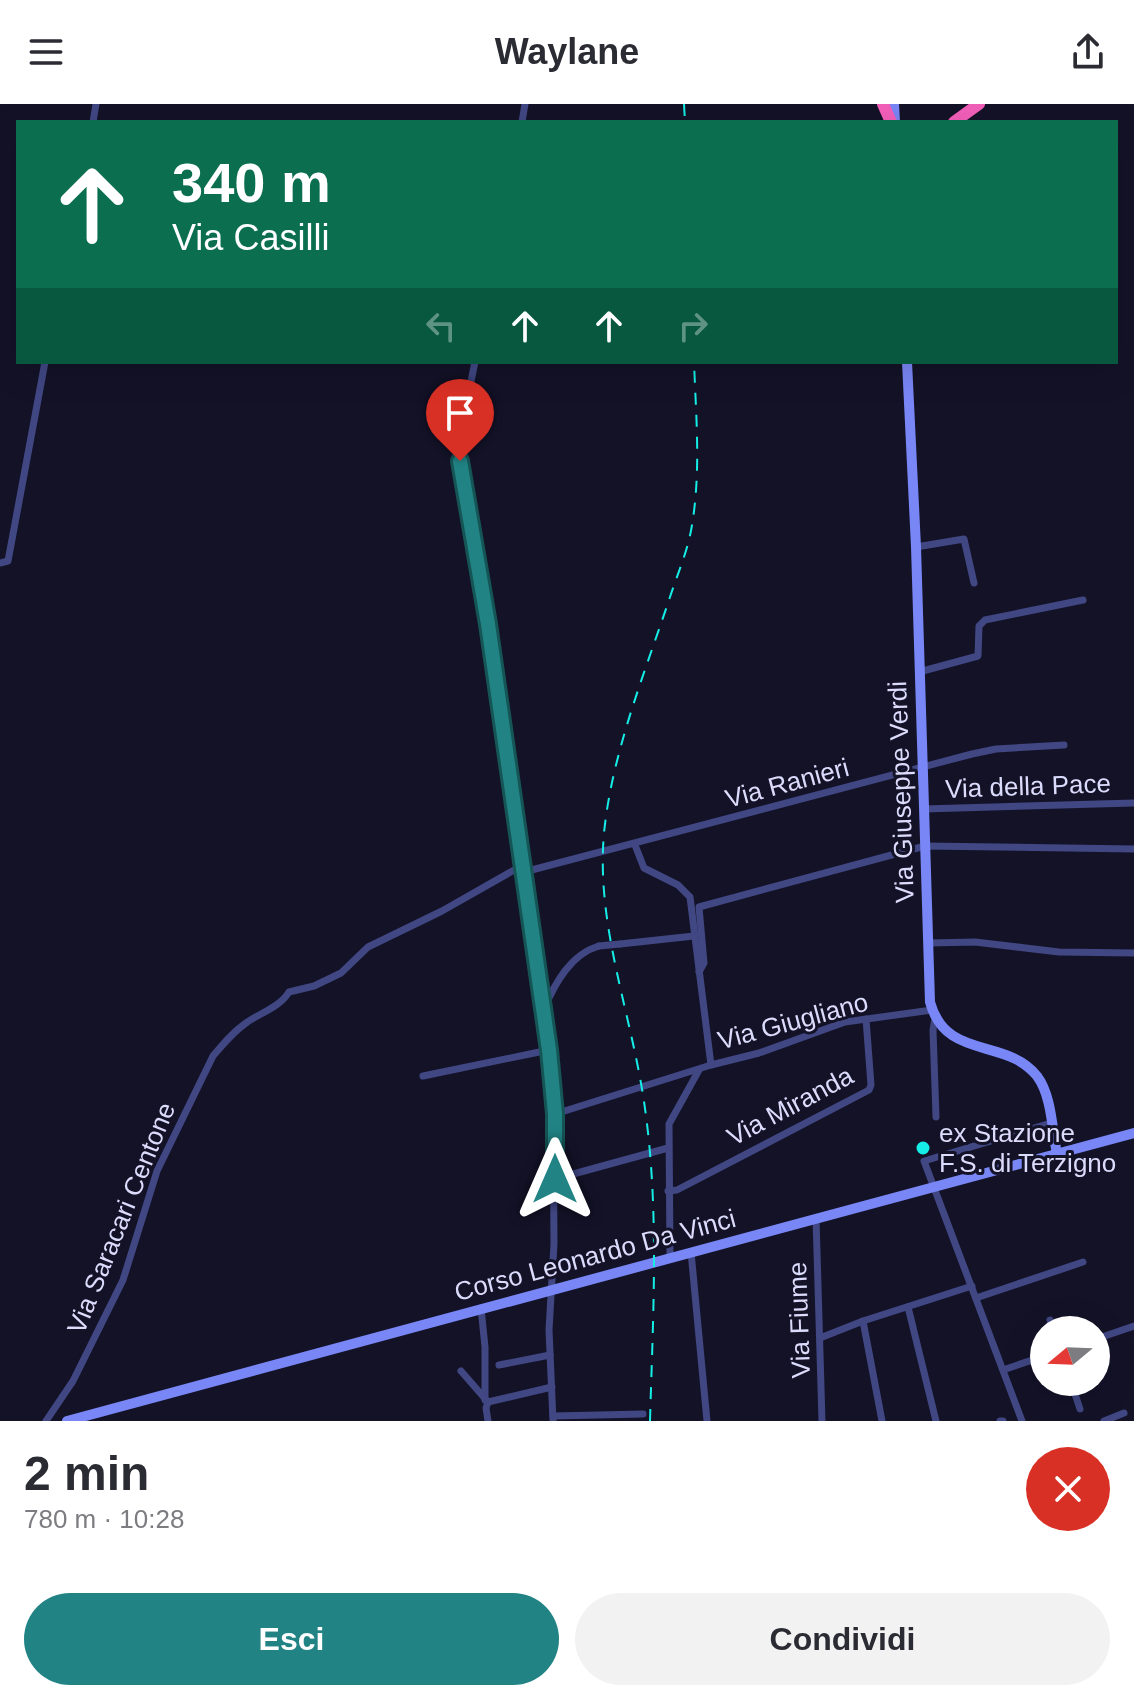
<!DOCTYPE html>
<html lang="it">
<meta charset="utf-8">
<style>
body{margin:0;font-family:Arial,sans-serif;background:#f2f2f3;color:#2b2b33;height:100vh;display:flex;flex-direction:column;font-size:30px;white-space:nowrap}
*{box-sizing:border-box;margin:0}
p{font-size:26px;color:#7c7c81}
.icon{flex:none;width:44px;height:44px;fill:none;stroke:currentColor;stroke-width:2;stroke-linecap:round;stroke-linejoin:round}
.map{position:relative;height:1317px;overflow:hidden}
.sheet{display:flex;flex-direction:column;background:#fff;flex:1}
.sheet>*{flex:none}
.banner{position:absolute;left:16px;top:16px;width:1102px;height:244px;border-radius:0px;box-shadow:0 8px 32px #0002;background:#0b6e4f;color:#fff;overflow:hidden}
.needle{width:52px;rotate:251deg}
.tools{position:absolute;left:1030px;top:1212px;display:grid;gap:16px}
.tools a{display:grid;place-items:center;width:80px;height:80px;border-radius:50%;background:#fff;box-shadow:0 8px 32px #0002;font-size:40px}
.pin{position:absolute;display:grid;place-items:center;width:68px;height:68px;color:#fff;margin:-82px -34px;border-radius:50% 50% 50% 0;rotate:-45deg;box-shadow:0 0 8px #0007}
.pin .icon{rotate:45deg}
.me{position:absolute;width:88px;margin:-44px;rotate:0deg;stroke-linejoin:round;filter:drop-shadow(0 0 6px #0008)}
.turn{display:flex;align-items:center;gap:28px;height:168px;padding:0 24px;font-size:36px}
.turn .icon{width:104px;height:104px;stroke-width:2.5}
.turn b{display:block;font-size:56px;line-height:68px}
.lanes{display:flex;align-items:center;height:76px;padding:0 24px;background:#0003;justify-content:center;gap:40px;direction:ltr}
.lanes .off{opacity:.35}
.round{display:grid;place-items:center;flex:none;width:84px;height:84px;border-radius:42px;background:#f2f2f3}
.overview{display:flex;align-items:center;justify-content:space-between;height:136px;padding:0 24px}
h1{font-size:48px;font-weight:600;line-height:60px}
.action{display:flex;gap:16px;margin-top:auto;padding:16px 24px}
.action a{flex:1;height:92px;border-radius:48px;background:#218384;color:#fff;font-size:32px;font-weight:600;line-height:92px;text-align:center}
.action a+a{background:#f2f2f3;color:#2b2b33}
header{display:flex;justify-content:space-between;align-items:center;height:104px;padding:0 24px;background:#fff;font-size:36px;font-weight:600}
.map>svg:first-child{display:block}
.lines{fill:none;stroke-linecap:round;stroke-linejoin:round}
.street{stroke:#404783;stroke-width:7}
.secondary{stroke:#7986f5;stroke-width:10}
.highway{stroke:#f35fba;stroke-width:12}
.rail{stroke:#15eee6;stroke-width:2;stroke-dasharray:12 10;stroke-linecap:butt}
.street-bridge{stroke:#404783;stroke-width:7}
.route-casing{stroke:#155556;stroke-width:20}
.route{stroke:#218384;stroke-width:14}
.poi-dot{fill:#15eee6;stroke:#131227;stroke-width:3}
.labels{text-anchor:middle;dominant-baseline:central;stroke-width:6;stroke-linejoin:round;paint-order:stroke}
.street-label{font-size:26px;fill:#dbdbfc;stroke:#131227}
.poi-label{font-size:26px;fill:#dbdbfc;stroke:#131227;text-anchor:start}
</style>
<header><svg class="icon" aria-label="menu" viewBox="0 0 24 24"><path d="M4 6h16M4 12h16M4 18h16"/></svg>Waylane<svg class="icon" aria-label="share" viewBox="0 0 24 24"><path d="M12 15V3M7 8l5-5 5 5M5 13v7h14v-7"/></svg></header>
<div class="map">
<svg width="1134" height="1317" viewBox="0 0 1134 1317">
<rect width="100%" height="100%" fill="#131227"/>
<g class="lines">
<!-- street -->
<g class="street">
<polyline points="93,18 96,0"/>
<polyline points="522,18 525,0"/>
<polyline points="475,258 463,316 460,357 488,520 553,988 554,1140 549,1226 553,1317"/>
<polyline points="916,443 964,435 974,479"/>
<polyline points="0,459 8,457 45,258"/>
<polyline points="919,568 978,552 979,522 985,516 1083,496"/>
<polyline points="924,705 1134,699"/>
<polyline points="635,741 644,764 678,781 690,793 711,961"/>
<polyline points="524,768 972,650 996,645 1064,641"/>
<polyline points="928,839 975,838 1059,848 1134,849"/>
<polyline points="620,840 694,832"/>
<polyline points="699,868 704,859 699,803 925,742 1134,745"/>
<path d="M544,905C555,879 571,850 599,842"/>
<polyline points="935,914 933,926 936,1013"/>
<polyline points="423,972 549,946"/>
<polyline points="555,1010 711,961 759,949 845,918 932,906"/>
<polyline points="555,1075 668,1044"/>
<polyline points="668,1087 677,1086 869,986 871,981 866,915"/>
<polyline points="816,1114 822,1317"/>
<polyline points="691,1148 707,1317"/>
<polyline points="670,1153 669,1020 699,966"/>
<polyline points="976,1194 1083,1158"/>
<polyline points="908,1203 936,1317"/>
<polyline points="481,1204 485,1243 485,1296"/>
<polyline points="1050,1216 1054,1226"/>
<polyline points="863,1217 882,1317"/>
<polyline points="820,1234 863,1217 972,1182"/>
<polyline points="1096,1235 1134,1222"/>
<polyline points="499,1261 550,1251"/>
<polyline points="1003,1266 1044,1252"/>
<polyline points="461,1267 488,1298 552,1283"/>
<polyline points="1071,1278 1080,1305"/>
<polyline points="553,1312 643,1310"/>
<path d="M46,1317L73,1277L123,1176L157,1067L213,952C223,940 233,928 246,919C260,909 280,903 289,888L314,882L341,869L368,843L442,807L523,761"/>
<polyline points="488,1317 486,1304 488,1298"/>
<polyline points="1000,1317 1003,1317"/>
<polyline points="1022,1317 924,1057 1051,1019"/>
<polyline points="1104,1317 1124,1309"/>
</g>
<!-- secondary -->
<g class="secondary">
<polyline points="894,0 895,18"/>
<path d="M907,258L916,443L930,898C946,957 1006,933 1037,972C1052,992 1052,1026 1057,1050"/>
<polyline points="67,1317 1134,1029"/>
</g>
<!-- highway -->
<g class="highway">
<polyline points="883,0 891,18"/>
<polyline points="954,18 979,0"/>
</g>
<!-- rail -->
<g class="rail">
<polyline points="684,0 685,18"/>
<path d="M650,1317C653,1209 660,1098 643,991C629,903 596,819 604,729C612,649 644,571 669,496C677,471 688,447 692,421C701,367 696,312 694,258"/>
</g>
<!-- street-bridge -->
<polyline class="street-bridge" points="599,842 620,840"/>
</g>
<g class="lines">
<!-- route casing -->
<g class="route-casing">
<polyline id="route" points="460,357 488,520 549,946 555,1010 555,1075"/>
</g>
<!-- route -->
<use href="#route" class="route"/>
</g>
<!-- markers -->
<circle class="poi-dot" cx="923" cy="1044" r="8"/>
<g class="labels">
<!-- street labels -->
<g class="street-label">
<text transform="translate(787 679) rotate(-15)">Via Ranieri</text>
<text transform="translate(1028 682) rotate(-2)">Via della Pace</text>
<text transform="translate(901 688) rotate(-92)">Via Giuseppe Verdi</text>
<text transform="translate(793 917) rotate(-15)">Via Giugliano</text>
<text transform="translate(790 1002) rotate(-28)">Via Miranda</text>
<text transform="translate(121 1114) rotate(-68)">Via Saracari Centone</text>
<text transform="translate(595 1151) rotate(-15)">Corso Leonardo Da Vinci</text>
<text transform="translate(799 1216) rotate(-92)">Via Fiume</text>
</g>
<!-- poi labels -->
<g class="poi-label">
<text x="939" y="1029">ex Stazione<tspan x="939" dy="30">F.S. di Terzigno</tspan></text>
</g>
</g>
</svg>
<div class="tools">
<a><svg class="needle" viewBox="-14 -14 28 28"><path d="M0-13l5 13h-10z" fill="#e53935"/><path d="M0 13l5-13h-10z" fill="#7c7c81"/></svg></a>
</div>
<div class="pin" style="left:460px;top:357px;background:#d93025"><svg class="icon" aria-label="arrive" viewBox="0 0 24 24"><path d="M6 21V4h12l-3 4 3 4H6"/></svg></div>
<svg class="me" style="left:555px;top:1075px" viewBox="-20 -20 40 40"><path d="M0-17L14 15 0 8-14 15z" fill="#218384" stroke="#fff" stroke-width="4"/></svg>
<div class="banner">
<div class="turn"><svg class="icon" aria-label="ahead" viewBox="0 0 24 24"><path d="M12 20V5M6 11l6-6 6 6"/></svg><div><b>340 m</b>Via Casilli</div></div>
<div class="lanes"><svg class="icon off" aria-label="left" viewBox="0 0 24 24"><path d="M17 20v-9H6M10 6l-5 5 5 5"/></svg><svg class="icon" aria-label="ahead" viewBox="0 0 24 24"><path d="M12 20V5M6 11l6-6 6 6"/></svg><svg class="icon" aria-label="ahead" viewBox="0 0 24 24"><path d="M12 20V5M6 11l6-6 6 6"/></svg><svg class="icon off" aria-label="right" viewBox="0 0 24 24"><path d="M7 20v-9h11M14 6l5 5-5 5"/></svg></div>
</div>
</div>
<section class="sheet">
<div class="overview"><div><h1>2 min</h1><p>780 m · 10:28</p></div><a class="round" style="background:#d93025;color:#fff"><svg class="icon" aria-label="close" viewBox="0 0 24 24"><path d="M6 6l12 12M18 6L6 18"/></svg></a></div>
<div class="action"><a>Esci</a><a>Condividi</a></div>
</section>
